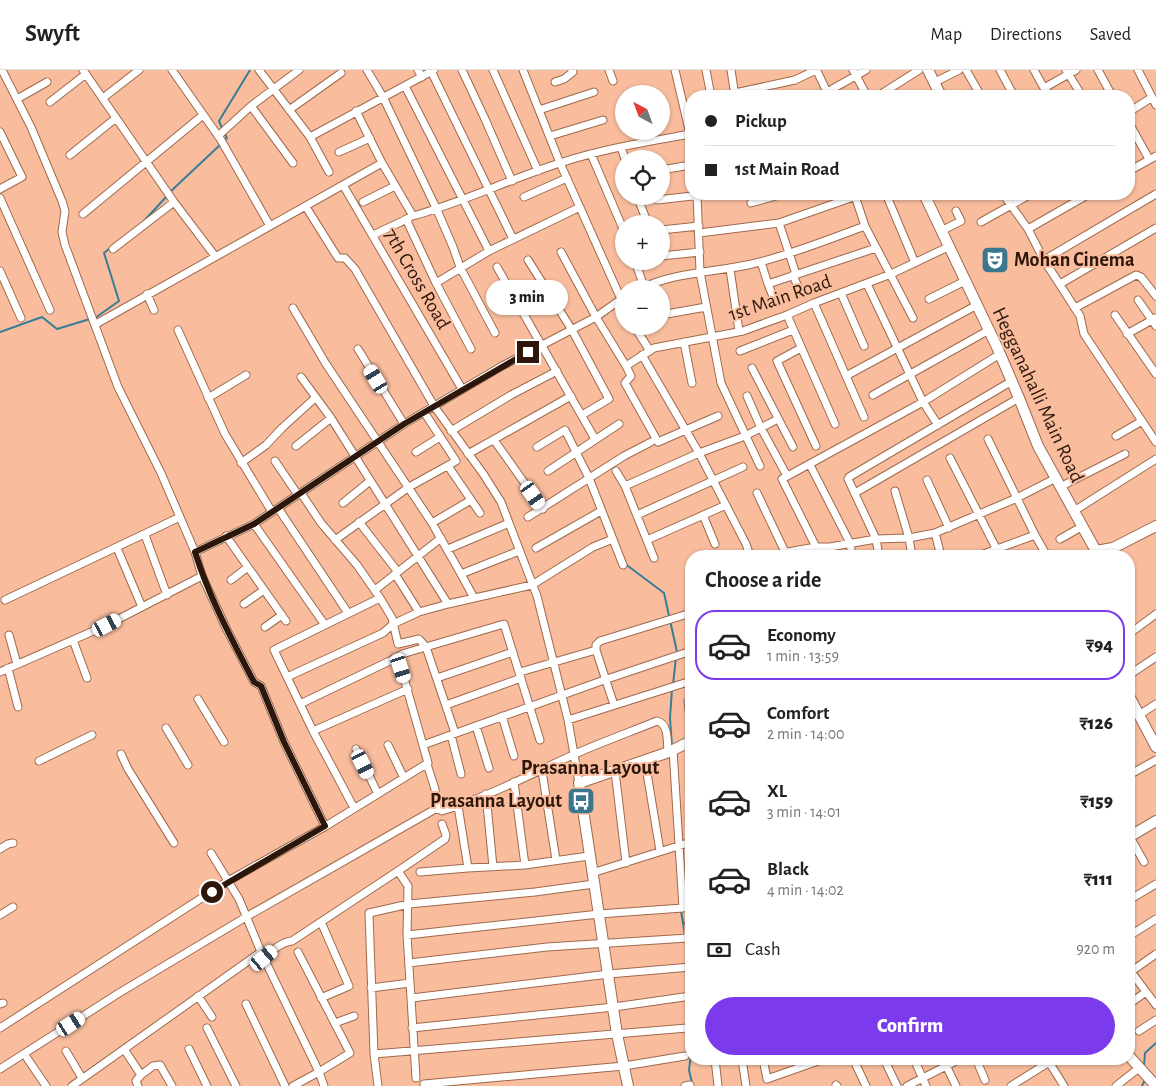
<!DOCTYPE html>
<html lang="en">
<head>
<meta charset="utf-8">
<style>
  body { margin:0; font-family:"Alegreya Sans",sans-serif; background:#f6f6f6; color:#222; height:100vh; display:flex; flex-direction:column; font-size:19px; white-space:nowrap }
  * { box-sizing:border-box; margin:0 }
  p { font-size:16px; color:#767676 }
  .icon { flex:none; width:28px; height:28px; fill:none; stroke:currentColor; stroke-width:2; stroke-linecap:round; stroke-linejoin:round }
  .map { position:relative; flex:1; overflow:hidden }
  .side { position:absolute; left:685px; top:480px; width:450px; height:515px; display:flex; flex-direction:column; background:#fff; border-radius:20px; box-shadow:0 1px 4px #0004 }
  .side>* { flex:none }
  .hud { position:absolute; left:685px; top:20px; width:450px; height:110px; border-radius:20px; box-shadow:0 1px 4px #0004; display:grid; align-content:center; height:110px; padding:0 20px; background:#fff }
  .needle { width:32px; rotate:319deg }
  .controls { position:absolute; left:615px; top:15px; display:grid; gap:10px }
  .controls a { display:grid; place-items:center; width:55px; height:55px; border-radius:50%; background:#fff; box-shadow:0 1px 4px #0004; font-size:25px }
  .end { position:absolute; width:22px; height:22px; margin:-11px; border:6px solid #2d170b; background:#fff; box-shadow:0 0 0 2px #fff }
  .from { border-radius:50% }
  .bubble { position:absolute; height:35px; border-radius:18px; background:#fff; box-shadow:0 1px 4px #0004; font-size:16px; font-weight:800; line-height:35px; text-align:center }
  .car { position:absolute; width:15px; height:30px; margin:-15px -8px; border-radius:6px; box-shadow:0 0 4px 1px #0007; background:linear-gradient(#fff 24%,#345 0 40%,#fff 0 76%,#345 0 86%,#fff 0) }
  .hud b { display:flex; align-items:center; gap:18px; height:48px; font-size:19px }
  .hud b+b { border-top:1px solid #e0e0e0 }
  .hud i { width:12px; height:12px; background:#222 }
  ul { padding:0; list-style:none }
  li { display:flex; align-items:center; gap:15px; height:70px; margin:0 10px 8px; padding:0 10px; border:2px solid transparent; border-radius:20px }
  li div { flex:1 }
  li b { display:block; font-size:19px }
  li em { font-style:normal; font-weight:800 }
  li.on { border-color:#7c3aed }
  li>.icon { width:45px; height:45px; stroke-width:1.5 }
  h2 { padding:0 20px; font-size:22px; line-height:60px }
  .pay { display:flex; align-items:center; gap:12px; height:55px; padding:0 20px; font-size:19px }
  .pay p { margin-inline-start:auto }
  .cta { display:flex; gap:10px; margin-top:auto; padding:10px 20px }
  .cta a { flex:1; height:58px; border-radius:30px; background:#7c3aed; color:#fff; font-size:20px; font-weight:800; line-height:58px; text-align:center }
  header { display:flex; align-items:center; gap:30px; box-sizing:border-box; height:70px; padding:0 25px; background:#fff; border-bottom:1px solid #e0e0e0 }
  header strong { font-size:24px }
  nav { display:flex; gap:28px; margin-inline-start:auto; font-size:18px }
  .map>svg:first-child { display:block }
  .lines { fill:none; stroke-linecap:round; stroke-linejoin:round }
  .stream { stroke:#377d98; stroke-width:2 }
  .street-casing { stroke:#9f694c; stroke-width:9 }
  .secondary-casing { stroke:#9f694c; stroke-width:12 }
  .street { stroke:#fff; stroke-width:7 }
  .secondary { stroke:#fff; stroke-width:10 }
  .route { stroke:#2d170b; stroke-width:6 }
  .labels { text-anchor:middle; dominant-baseline:central; stroke-width:4; stroke-linejoin:round; paint-order:stroke }
  .poi-label { font-size:20px; font-weight:bold; fill:#2d170b; stroke:#f9bd9e; text-anchor:start }
  .street-label { font-size:20px; fill:#2d170b; stroke:#f9bd9e }
  .neighbourhood-label { font-size:21px; font-weight:bold; fill:#2d170b; stroke:#f9bd9e }
</style>
</head>
<body>
<header>
<strong>Swyft</strong>
<nav><a>Map</a><a>Directions</a><a>Saved</a></nav>
</header>
<div class="map">
<svg width="1156" height="1016" viewBox="0 0 1156 1016">
  <rect width="100%" height="100%" fill="#f9bd9e"/>
  <g class="lines">
    <path class="stream" d="M222 58 219 51 250 0
      M224 62 227 68 224 71
      M170 122 221 74
      M143 152 167 126
      M95 248 119 231 104 183 110 178
      M0 262 42 247 57 259 90 249
      M624 493 664 523 677 582
      M673 615 676 587
      M672 677 670 648 672 619
      M681 841 685 864
      M686 871 691 910
      M691 984 689 1000 692 1013
      M1144 996 1145 983 1156 973
      M1142 1016 1145 1010"/>
    <defs>
      <path id="street" d="M2 0 31 57 62 131 65 141 62 162 65 175 118 317 161 403 195 482 202 506 227 560 254 612 261 616 284 672 325 756
        M83 0 174 132 215 186
        M172 0 221 70 270 156
        M259 0 310 67 329 102
        M367 0 383 27 437 140 453 177 460 197 495 263
        M418 0 422 7
        M462 0 485 49 512 111
        M493 0 538 101
        M523 0 560 93 621 229
        M609 0 613 11
        M675 0 690 64 691 79
        M706 0 711 26
        M731 0 735 26
        M853 0 867 26
        M966 0 981 26
        M1000 0 1014 26
        M1034 0 1044 18 1076 0
        M1066 0 1082 26
        M1098 0 1110 22
        M1138 0 1156 35
        M431 1 513 169
        M817 1 827 22
        M555 12 564 9 573 2 572 0
        M935 12 959 0
        M405 16 489 181
        M1044 18 1050 26
        M735 23 795 10 816 0
        M820 26 866 0
        M878 26 919 0
        M103 28 139 0
        M17 29 47 12
        M50 32 86 4
        M251 36 293 93
        M289 40 341 3
        M539 40 594 22
        M356 41 382 93 413 146C463 132 510 109 560 93 602 79 646 72 690 64
        M1129 42 1151 28
        M1129 53 1149 89
        M0 62 22 107 0 119
        M218 66 251 36 299 0
        M550 66 603 50
        M310 67 434 0
        M621 77 625 89
        M339 82 370 68
        M591 84 624 161
        M70 85 116 48
        M661 100 691 95
        M1129 101 1156 86
        M343 115 462 319
        M697 124 700 202 721 313 760 396
        M886 124 915 193
        M1003 124 1028 159 1044 190 1080 246 1084 264 1156 372
        M637 126 648 154
        M855 126 865 156 913 248
        M524 127 567 108
        M0 128 50 240
        M657 130 710 124
        M363 132 395 116
        M751 133 783 124
        M306 137 338 188H345L355 199 434 336 484 405 501 432 537 526 568 650 579 713
        M83 144 203 45
        M406 149 436 213 471 279
        M981 152 1031 124
        M779 153 796 204
        M1028 159 1089 124
        M661 160 699 156
        M941 161 961 151 956 141
        M699 163 779 153 862 124
        M373 165 409 148
        M113 179 174 132
        M561 182 596 247 626 296 654 278 743 261 787 245 814 233 891 204 948 177
        M661 186 700 182
        M528 190 572 260 609 329 582 345
        M1044 190 1156 124
        M635 191 644 217
        M761 192 768 214 876 178
        M497 197 595 369
        M730 199 739 261
        M0 201 21 248
        M793 205 798 217
        M436 213 489 181 580 137
        M768 214 772 224
        M867 214 923 332 938 355
        M1060 214 1156 158
        M640 219C674 202 716 202 752 194 790 185 827 170 865 156
        M841 223 864 276
        M147 224 154 240
        M929 229 965 211
        M1138 230 1152 250 1155 248
        M814 233 864 347
        M293 238 326 294 432 453 461 504 519 481
        M1075 238 1136 205 1141 207 1156 226
        M661 245 706 237
        M787 245 835 354
        M1115 245 1156 304
        M96 254 382 93
        M634 256 650 281
        M178 260 225 364 272 442
        M1127 264 1152 250 1156 256
        M684 272 692 313
        M801 278 777 291 816 376
        M358 279 404 354
        M740 281 793 260
        M642 285 699 383 746 474 750 486
        M626 296 631 306 625 313 658 372 718 346
        M752 298 793 377
        M846 306 977 235
        M301 307 331 348 448 534 532 515 593 477 613 469
        M873 325 989 260
        M747 326 761 358 787 406
        M208 328 246 305
        M451 361 511 325 557 301
        M1116 366 1142 351
        M988 369 1035 465 1047 486
        M494 370 543 439
        M296 376 331 348
        M537 377 565 360 589 408 623 495
        M416 382 440 367
        M468 384 571 326
        M950 388 997 480
        M275 391 298 425
        M241 393 266 375 282 358 315 328
        M810 395 850 473 852 486
        M448 396 480 443
        M548 401 619 354
        M616 401 625 416 654 488
        M927 410 949 458
        M625 416 699 383 745 366 778 349
        M1060 417 1125 384
        M895 421 909 468 912 486
        M301 423 321 453 357 495 380 528 392 548 398 574 419 569 426 577 455 663
        M757 423 785 482
        M855 423 1019 328
        M343 433 370 411
        M278 438 348 543
        M1074 441 1156 389
        M637 445 743 397
        M703 445 715 474
        M528 447 624 386 651 372
        M359 452 398 502
        M432 453 471 430
        M254 454 325 555
        M935 463 941 486
        M145 465 167 525
        M226 466 286 551
        M1060 469 1083 456
        M335 470 409 417 456 391 424 342
        M647 470 726 435
        M816 477 782 409 923 332 1000 284
        M830 477 832 486
        M117 478 142 537
        M536 478 601 441
        M448 479 509 453
        M195 482 254 454 404 354 502 296 596 247 624 227
        M749 486 771 485 816 477H830L876 469 909 468 935 463 1017 428 1056 408
        M879 486 876 469 848 409 849 407 1012 311
        M978 486 1035 465
        M461 504 474 528
        M231 510 248 497
        M375 520 441 468
        M5 530 180 447
        M244 534 264 520
        M419 542 448 534
        M265 557 282 545
        M1129 564 1156 544
        M9 565 17 594
        M73 570 87 608
        M596 580 614 635
        M398 587 402 584 504 554 540 670
        M8 598 18 637
        M0 602 107 555 202 506
        M520 602 596 580V575L600 571 691 543
        M1129 605 1156 587
        M287 607 383 563 393 554 419 542 395 504
        M437 608 513 582
        M198 629 224 672
        M688 631 691 657
        M446 635 521 608
        M1139 645 1156 634
        M502 646 514 686
        M568 650 691 611
        M476 656 489 698
        M166 658 188 695
        M313 661 408 619
        M451 665 461 704
        M388 675 404 708
        M423 675 607 609 691 581
        M356 679 378 724
        M121 684 128 699 174 773
        M39 691 92 665
        M645 691 660 781
        M427 694 435 719 437 738 442 741C488 727 531 704 575 684 602 672 630 662 657 651 669 654 667 671 668 683
        M542 701 556 790
        M615 701 626 793
        M1129 705 1156 690
        M514 712 525 795
        M486 724 493 797
        M458 736 468 798 525 795 589 786
        M354 738 313 661 274 580 380 528
        M1130 767 1144 792
        M0 779 8 774 13 773
        M211 783 239 829 261 882 319 1002 293 1016
        M398 801 445 769 446 765 442 754
        M420 802 468 798
        M592 803 691 772
        M594 814 535 822 409 834 369 843 374 984 687 958
        M1129 830 1156 814
        M0 845 13 837
        M321 852 349 916 321 928
        M407 865 599 844 683 838 673 680
        M1129 866 1156 849
        M298 882 350 983 319 1002 324 1016
        M264 888C272 881 281 872 292 871L398 801 408 816 407 865 416 1008
        M409 893 547 877 688 868V855L691 854
        M1129 899 1156 935
        M1129 903 1156 884
        M371 918 410 913
        M198 926 212 947
        M412 928 609 904 691 897
        M0 934 3 933
        M246 934 285 1016
        M1129 934 1146 922
        M335 953 354 946
        M0 958 228 811 326 756 428 693 398 587 300 634
        M207 958 236 1016
        M412 958 614 937 691 926
        M1139 961 1156 950
        M124 979 141 1005 136 1011 138 1016
        M189 979 207 1016
        M66 981 82 1008
        M374 984 378 1016
        M27 988 46 1016
        M715 989 718 1016
        M742 989 746 1016
        M763 989 767 1009 824 989
        M884 989 897 1016
        M914 989 926 1016
        M943 989 956 1016
        M976 989 985 1010
        M1049 992 1064 1016
        M856 995 866 1016
        M0 999 119 923 246 847 437 738
        M141 1005 153 996 160 995 172 1016
        M836 1015 837 1016
        M72 1016 261 882
        M425 1016 424 1014 624 996 685 986
        M685 1016 690 1015
        M907 1016 960 989
        M1011 1016 1054 989
        M1116 1016 1139 998"/>
      <path id="secondary" d="M928 0 941 26
        M924 124 997 277 1019 328 1038 376 1096 481
        M1096 481 1113 478 1156 456
        M1129 626 1156 677
        M1129 767 1156 751
        M1129 986 1156 1016
        M628 1016 617 964 579 713 669 682 691 671"/>
    </defs>
    <use href="#street" class="street-casing"/>
    <use href="#secondary" class="secondary-casing"/>
    <use href="#street" class="street"/>
    <use href="#secondary" class="secondary"/>
  </g>
  <g class="lines">
    <path class="route" d="M212 822 325 756 284 672 261 616 254 612C232 570 209 527 195 482L254 454 404 354 528 282"/>
  </g>
  <defs>
    <symbol id="theatre-square" viewBox="-11 -11 22 22"><rect x="-9" y="-9" width="18" height="18" rx="4" fill="#3b758e" stroke="#f9bd9e"/><path d="M-5-5.5Q0-4 5-5.5V0Q5 5 0 6Q-5 5-5 0ZM-3.3-2.5H-1v1.5H-3.3ZM1-2.5H3.3v1.5H1ZM-2.8 1Q0 5.5 2.8 1Z" fill="#fff"/></symbol>
    <symbol id="bus-square" viewBox="-11 -11 22 22"><rect x="-9" y="-9" width="18" height="18" rx="4" fill="#3b758e" stroke="#f9bd9e"/><path d="M-5-6H5V4H4V6H2V4H-2V6H-4V4H-5ZM-3.5-4V0h7V-4ZM-3.5 1.2v1.5H-2V1.2ZM2 1.2v1.5H3.5V1.2Z" fill="#fff"/></symbol>
  </defs>
  <g fill-rule="evenodd">
    <use href="#theatre-square" x="979" y="174" width="32" height="32"/>
    <use href="#bus-square" x="565" y="715" width="32" height="32"/>
  </g>
  <g class="labels">
    <g class="poi-label">
      <text x="1014" y="190">Mohan Cinema</text>
      <text x="562" y="731" text-anchor="end">Prasanna Layout</text>
    </g>
    <g class="street-label">
      <text transform="translate(417 209) rotate(60)">7th Cross Road</text>
      <text transform="translate(780 228) rotate(-19)">1st Main Road</text>
      <text transform="translate(1038 325) rotate(65)">Hegganahalli Main Road</text>
    </g>
    <g class="neighbourhood-label">
      <text x="590" y="697">Prasanna Layout</text>
    </g>
  </g>
</svg>
<div class="controls">
<a><svg class="needle" viewBox="-14 -14 28 28"><path d="M0-13l5 13h-10z" fill="#e53935"/><path d="M0 13l5-13h-10z" fill="#767676"/></svg></a>
<a><svg class="icon" aria-label="locate" viewBox="0 0 24 24"><circle cx="12" cy="12" r="6"/><path d="M12 2v4M12 18v4M2 12h4M18 12h4"/></svg></a>
<a>+</a>
<a>−</a>
</div>
<i class="end from" style="left:212px;top:822px"></i>
<i class="end" style="left:528px;top:282px"></i>
<div class="bubble" style="left:486px;top:210px;width:82px">3 min</div>
<i class="car" style="left:376px;top:309px;rotate:329deg"></i>
<i class="car" style="left:533px;top:425px;rotate:145deg"></i>
<i class="car" style="left:107px;top:555px;rotate:63deg"></i>
<i class="car" style="left:401px;top:598px;rotate:162deg"></i>
<i class="car" style="left:363px;top:694px;rotate:154deg"></i>
<i class="car" style="left:264px;top:888px;rotate:50deg"></i>
<i class="car" style="left:71px;top:954px;rotate:57deg"></i>
<div class="hud">
<b><i class="from"></i>Pickup</b>
<b><i></i>1st Main Road</b>
</div>
<section class="side">
<h2>Choose a ride</h2>
<ul>
<li class="on"><svg class="icon" aria-label="car" viewBox="0 0 24 24"><path d="M5 17H2v-5l4-1 3-4h7l3 4 3 1v5h-3M9 17h6M6 11h13"/><circle cx="7" cy="17" r="2"/><circle cx="17" cy="17" r="2"/></svg><div><b>Economy</b><p>1 min · 13:59</p></div><em>₹94</em></li>
<li><svg class="icon" aria-label="car" viewBox="0 0 24 24"><path d="M5 17H2v-5l4-1 3-4h7l3 4 3 1v5h-3M9 17h6M6 11h13"/><circle cx="7" cy="17" r="2"/><circle cx="17" cy="17" r="2"/></svg><div><b>Comfort</b><p>2 min · 14:00</p></div><em>₹126</em></li>
<li><svg class="icon" aria-label="car" viewBox="0 0 24 24"><path d="M5 17H2v-5l4-1 3-4h7l3 4 3 1v5h-3M9 17h6M6 11h13"/><circle cx="7" cy="17" r="2"/><circle cx="17" cy="17" r="2"/></svg><div><b>XL</b><p>3 min · 14:01</p></div><em>₹159</em></li>
<li><svg class="icon" aria-label="car" viewBox="0 0 24 24"><path d="M5 17H2v-5l4-1 3-4h7l3 4 3 1v5h-3M9 17h6M6 11h13"/><circle cx="7" cy="17" r="2"/><circle cx="17" cy="17" r="2"/></svg><div><b>Black</b><p>4 min · 14:02</p></div><em>₹111</em></li>
</ul>
<div class="pay"><svg class="icon" aria-label="cash" viewBox="0 0 24 24"><path d="M3 7h18v10H3z"/><circle cx="12" cy="12" r="2"/></svg>Cash<p>920 m</p></div>
<div class="cta"><a>Confirm</a></div>
</section>
</div>
</body>
</html>
